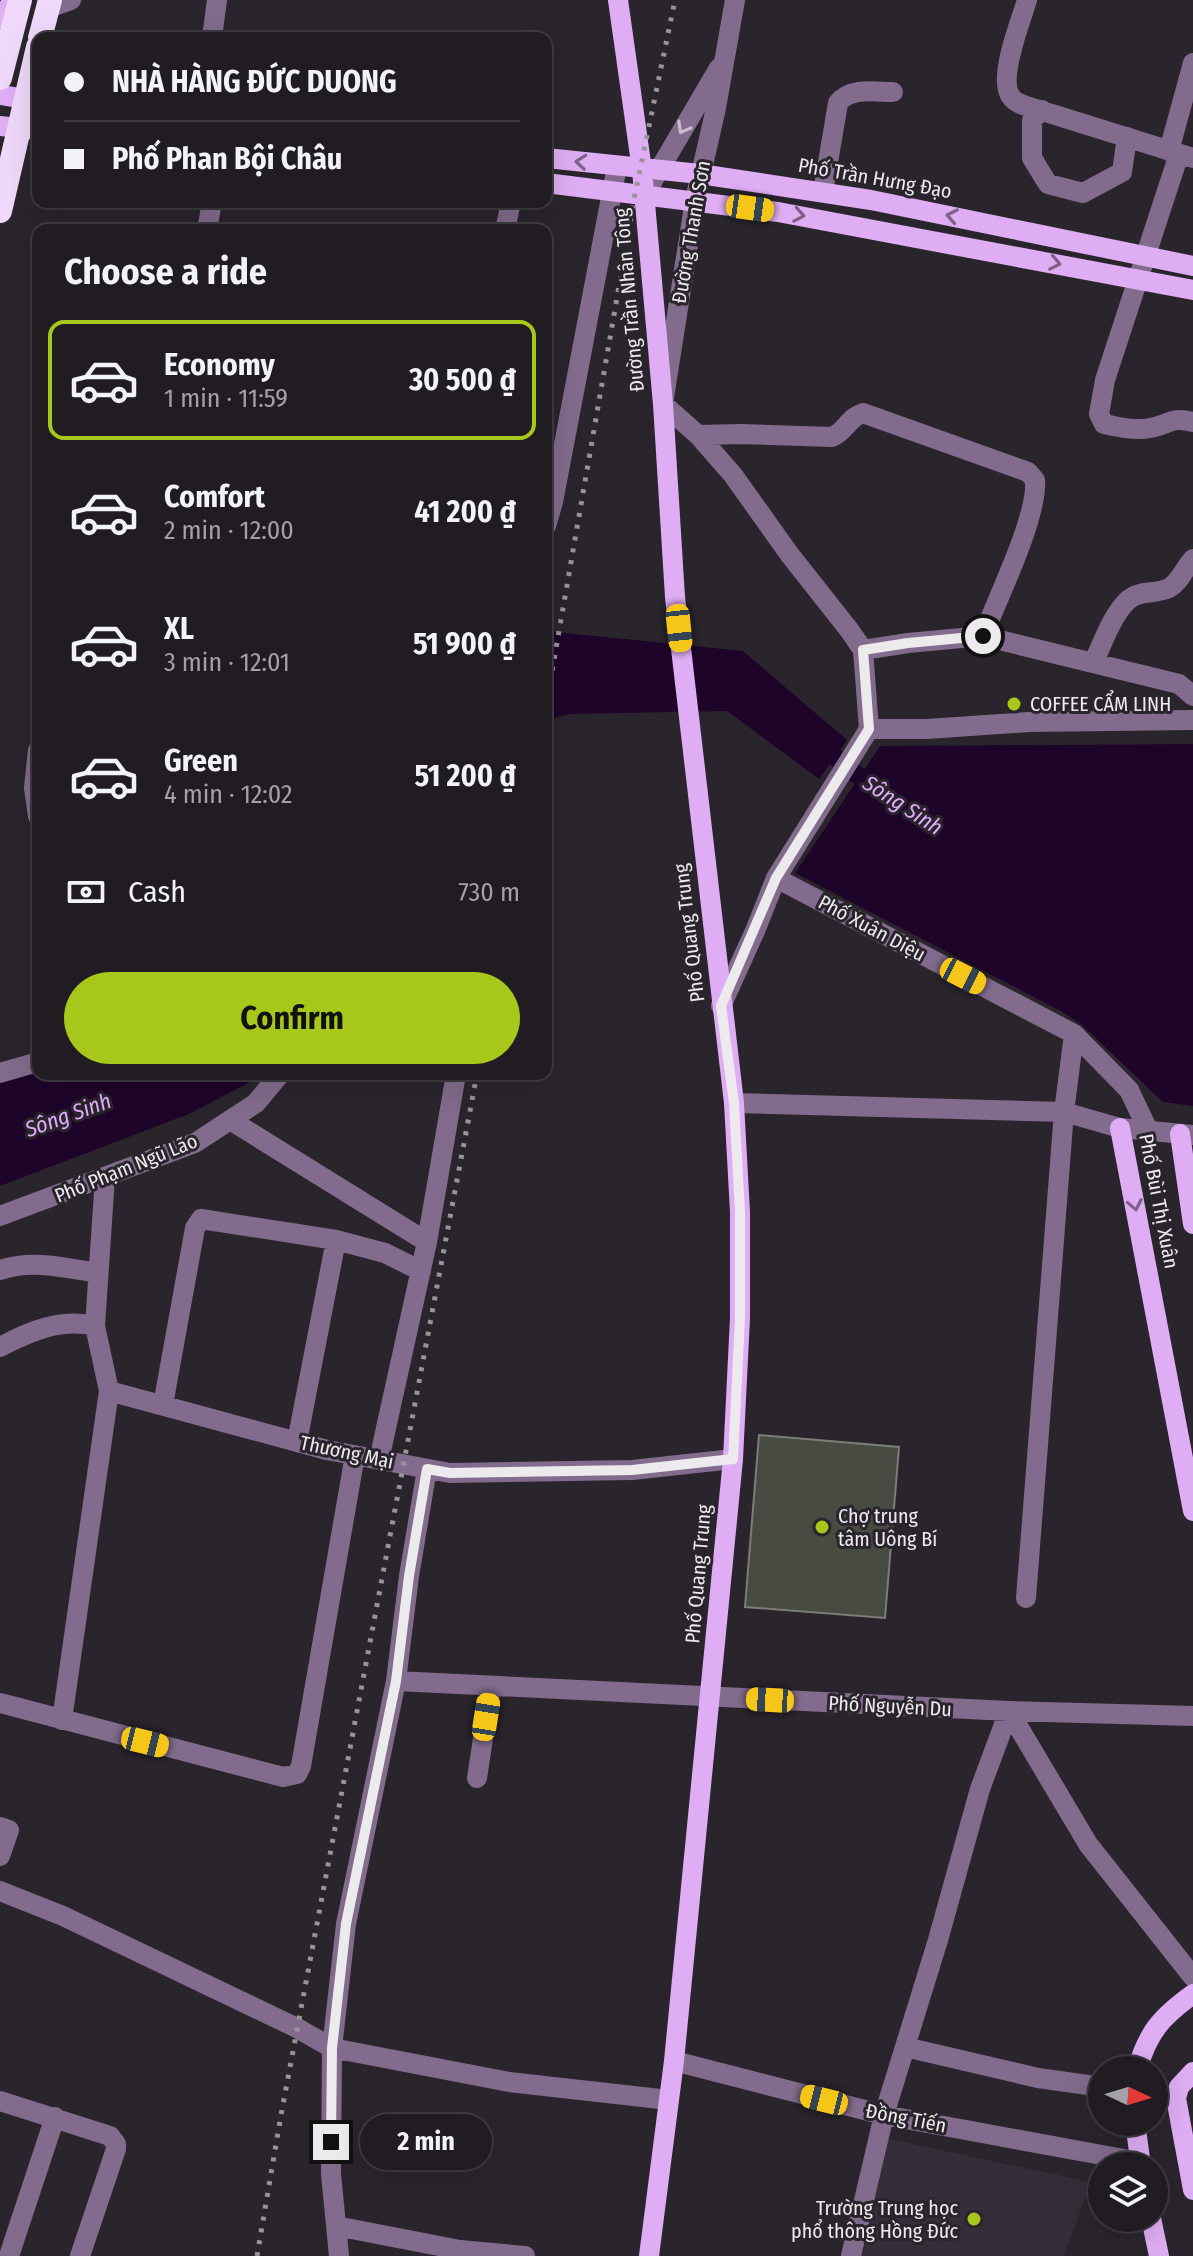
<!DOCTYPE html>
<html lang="en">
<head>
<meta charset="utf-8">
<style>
  body { margin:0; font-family:"Fira Sans Condensed",sans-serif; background:#28252a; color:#f1f3f6; height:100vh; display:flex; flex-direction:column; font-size:30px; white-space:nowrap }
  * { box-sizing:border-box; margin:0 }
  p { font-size:26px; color:#a2a1a5 }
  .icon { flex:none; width:44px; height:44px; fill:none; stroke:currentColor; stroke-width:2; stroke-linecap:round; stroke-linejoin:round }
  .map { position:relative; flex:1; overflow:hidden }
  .panel { position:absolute; left:32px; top:224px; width:520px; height:856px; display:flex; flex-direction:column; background:#201c22; border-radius:16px; box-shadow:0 8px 32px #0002,0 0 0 2px #3d3a40 }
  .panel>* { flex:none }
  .top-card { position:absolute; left:32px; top:32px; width:520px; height:176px; border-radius:16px; box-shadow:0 8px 32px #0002,0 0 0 2px #3d3a40; display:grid; align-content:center; height:176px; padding:0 32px; background:#201c22 }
  .needle { width:52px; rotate:94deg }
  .fabs { position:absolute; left:1088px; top:2056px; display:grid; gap:16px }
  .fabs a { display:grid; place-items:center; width:80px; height:80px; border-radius:50%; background:#201c22; box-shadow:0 8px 32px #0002,0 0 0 2px #3d3a40; font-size:40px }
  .end { position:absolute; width:36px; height:36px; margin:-18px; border:10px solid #edeaee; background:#111; box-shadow:0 0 0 4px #111 }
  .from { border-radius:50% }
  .bubble { position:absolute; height:56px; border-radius:28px; background:#201c22; box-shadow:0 8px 32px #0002,0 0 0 2px #3d3a40; font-size:26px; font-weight:700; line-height:56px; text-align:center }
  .car { position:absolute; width:24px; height:48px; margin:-24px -12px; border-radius:10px; box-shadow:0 0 6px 2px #0007; background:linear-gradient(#f5c518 24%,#345 0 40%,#f5c518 0 76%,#345 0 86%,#f5c518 0) }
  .top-card b { display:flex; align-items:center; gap:28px; height:76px; font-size:30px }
  .top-card b+b { border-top:2px solid #3d3a40 }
  .top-card i { width:20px; height:20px; background:#f1f3f6 }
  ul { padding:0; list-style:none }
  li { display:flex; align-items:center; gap:24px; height:120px; margin:0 16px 12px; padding:0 16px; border:4px solid transparent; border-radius:16px }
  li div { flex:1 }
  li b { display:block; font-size:30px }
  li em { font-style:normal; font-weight:700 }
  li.on { border-color:#a8c71b }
  li>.icon { width:72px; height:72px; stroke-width:1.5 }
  h2 { padding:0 32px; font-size:36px; line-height:96px }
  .pay { display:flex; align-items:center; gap:20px; height:88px; padding:0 32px; font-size:30px }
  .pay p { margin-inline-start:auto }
  .cta { display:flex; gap:16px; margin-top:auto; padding:16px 32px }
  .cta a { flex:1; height:92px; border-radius:48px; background:#a8c71b; color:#111; font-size:32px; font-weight:700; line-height:92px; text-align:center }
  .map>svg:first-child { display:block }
  .built { fill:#352d39 }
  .water { fill:#1f0429 }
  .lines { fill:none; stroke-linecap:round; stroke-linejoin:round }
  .canal { stroke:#1f0429; stroke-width:18 }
  .building { fill:#484b42; stroke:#7b7e75; stroke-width:2 }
  .minor { stroke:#826b8c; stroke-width:20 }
  .major { stroke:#deadf3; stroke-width:20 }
  .highway { stroke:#efd8f9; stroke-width:24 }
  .rail { stroke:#98949a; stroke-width:5; stroke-dasharray:4 8; stroke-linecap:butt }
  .oneway { stroke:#c8becc }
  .oneway2 { stroke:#7b6286 }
  .route { stroke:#edeaee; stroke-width:10 }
  .poi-dot { fill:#a8c71b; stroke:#2a252d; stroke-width:3 }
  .labels { text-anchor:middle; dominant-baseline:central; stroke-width:6; stroke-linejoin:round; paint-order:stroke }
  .street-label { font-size:20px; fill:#edeaee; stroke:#2a252d }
  .poi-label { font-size:20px; fill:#edeaee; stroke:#2a252d; text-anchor:start }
  .water-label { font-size:22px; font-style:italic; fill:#e5acfd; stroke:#2a252d }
</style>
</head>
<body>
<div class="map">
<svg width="1193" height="2256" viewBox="0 0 1193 2256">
  <rect width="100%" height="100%" fill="#2a252d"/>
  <path class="built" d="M889 2139 1091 2182 1064 2256H862Z"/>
  <path class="water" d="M546 631 743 651 847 740 819 779 727 711 569 714 546 721Z
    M1193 744V1106L1163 1102 1081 1024 1059 1010 795 873 880 746Z
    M38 1064V1074H257L252 1081 189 1114 0 1186V1075Z"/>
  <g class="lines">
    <path class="canal" d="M815 741 860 777"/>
  </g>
  <path class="building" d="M759 1435 899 1447 885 1618 745 1607Z"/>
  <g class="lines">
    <path class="minor" d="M735 0 716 108 695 200 663 404 698 435 733 475 790 555 850 631 863 650 869 729
      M1027 0C1021 21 996 81 1012 98 1015 102 1019 103 1023 105L1193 158
      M48 8 71 0
      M212 38 217 0
      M1042 110 1032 120V158L1048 184 1083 193 1122 172 1127 137
      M1169 151 1193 63
      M1179 154 1105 380 1099 414 1104 424C1118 427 1135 431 1150 428 1169 425 1171 416 1193 422
      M652 182 719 68
      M823 192 838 103C850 87 875 92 893 92
      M207 230 212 202
      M505 230 511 202
      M698 435 742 434 832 437C845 432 849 417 863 413L1028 472 1035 480C1038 517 997 599 983 636
      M546 526 553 502 617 166
      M863 650 908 643 983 636 1179 684 1193 696
      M1093 663C1103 643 1111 617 1127 601 1140 589 1154 595 1169 588 1180 582 1185 567 1193 559
      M869 729H927L1029 722 1193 720
      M38 750 34 788 38 816
      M776 878 1074 1034 1129 1090 1148 1130
      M721 1006 755 931 776 878 869 729
      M1074 1034 1064 1112 1120 1128 1193 1135
      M0 1073 38 1062
      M734 1103 1064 1112 1026 1598
      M230 1120 427 1242
      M0 1216 195 1143 256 1103 280 1074
      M0 1270C32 1259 66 1268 98 1273
      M0 1347C30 1331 61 1318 95 1326
      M109 1391 327 1450 450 1473 632 1470 733 1459
      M163 1405 195 1228 201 1219 336 1240 385 1253 421 1271
      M297 1442 336 1240
      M379 1460 427 1242 456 1074
      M396 1681 1009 1711 1193 1716
      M0 1703 283 1777 297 1774 301 1766 355 1455
      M1009 1711 1088 1844 1193 1977
      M62 1720 109 1391 95 1326 105 1177
      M477 1778 491 1686
      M0 1827 9 1830 0 1856
      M0 1891 63 1916 297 2028 332 2048 509 2082 669 2100
      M905 2047 1038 2078 1102 2087
      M674 2061 884 2115 1140 2162
      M0 2101 110 2136 116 2144V2149L80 2256
      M336 2226 460 2250 525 2256
      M9 2256 55 2117
      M339 2256 331 2174 332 2048 346 1924 396 1681 409 1576 427 1469
      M851 2256 884 2115 938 1940 980 1789 1009 1711"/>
    <path class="major" d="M618 0 642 170 663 404 675 597 734 1103 740 1212V1318L733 1459 674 2061 649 2256
      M0 18 14 0
      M0 95 38 101
      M0 126 38 130
      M546 158 700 174 871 200 1193 266
      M546 183 778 212 1193 290
      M1120 1128 1193 1511
      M1180 1134 1193 1224
      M1137 2070C1148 2032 1161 2017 1193 1994
      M1193 2072 1179 2087 1176 2098 1193 2190
      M1135 2122 1141 2166
      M1151 2218 1159 2256"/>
    <path class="highway" d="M40 38 50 0
      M0 78 20 0
      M0 211 38 47"/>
    <path class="rail" d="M546 706 635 194 675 0
      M257 2256 281 2115 477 1074"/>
  </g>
  <defs><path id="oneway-chevron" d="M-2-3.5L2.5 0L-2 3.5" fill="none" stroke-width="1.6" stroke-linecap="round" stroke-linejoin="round" transform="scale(2)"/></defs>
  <use class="oneway" href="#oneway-chevron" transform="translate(683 128) rotate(119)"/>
  <g class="oneway2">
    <use href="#oneway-chevron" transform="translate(581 162) rotate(-174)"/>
    <use href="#oneway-chevron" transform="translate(799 215) rotate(10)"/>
    <use href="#oneway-chevron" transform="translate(952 216) rotate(-169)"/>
    <use href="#oneway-chevron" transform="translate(1055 263) rotate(11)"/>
    <use href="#oneway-chevron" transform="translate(1135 1205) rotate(79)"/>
  </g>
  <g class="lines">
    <path class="route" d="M331 2142 332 2048 346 1924 396 1681 409 1576 427 1469 450 1473 632 1470 733 1459 740 1318V1212L734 1103 721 1006 776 878 869 729 863 650 908 643 983 636"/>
  </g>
  <g class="poi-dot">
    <circle cx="1014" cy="704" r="8"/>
    <circle cx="822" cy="1527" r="8"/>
    <circle cx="974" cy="2219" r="8"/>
  </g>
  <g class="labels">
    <g class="street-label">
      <text transform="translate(875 178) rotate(10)">Phố Trần Hưng Đạo</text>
      <text transform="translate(691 232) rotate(-80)">Đường Thanh Sơn</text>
      <text transform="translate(629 300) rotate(-95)">Đường Trần Nhân Tông</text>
      <text transform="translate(872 928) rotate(28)">Phố Xuân Diệu</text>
      <text transform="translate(689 933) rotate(-97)">Phố Quang Trung</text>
      <text transform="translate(126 1168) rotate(-22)">Phố Phạm Ngũ Lão</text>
      <text transform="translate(1159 1201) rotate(79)">Phố Bùi Thị Xuân</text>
      <text transform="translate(347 1452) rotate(12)">Thương Mại</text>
      <text transform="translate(698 1574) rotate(-85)">Phố Quang Trung</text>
      <text transform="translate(890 1706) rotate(3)">Phố Nguyễn Du</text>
      <text transform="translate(906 2118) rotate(11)">Đồng Tiến</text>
    </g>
    <g class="poi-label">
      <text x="1030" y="704">COFFEE CẨM LINH</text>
      <text x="838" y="1516">Chợ trung<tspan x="838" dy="23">tâm Uông Bí</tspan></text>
      <text x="958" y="2208" text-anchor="end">Trường Trung học<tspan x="958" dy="23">phổ thông Hồng Đức</tspan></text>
    </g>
    <g class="water-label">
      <text transform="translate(903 805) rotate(33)">Sông Sinh</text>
      <text transform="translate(68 1115) rotate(-20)">Sông Sinh</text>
    </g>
  </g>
</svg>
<div class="fabs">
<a><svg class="needle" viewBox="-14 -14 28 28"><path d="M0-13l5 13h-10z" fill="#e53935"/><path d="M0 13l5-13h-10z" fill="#a2a1a5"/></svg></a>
<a><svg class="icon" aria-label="layers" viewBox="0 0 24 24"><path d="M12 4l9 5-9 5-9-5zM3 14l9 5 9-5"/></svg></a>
</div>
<i class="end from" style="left:983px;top:636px"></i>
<i class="end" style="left:331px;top:2142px"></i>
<div class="bubble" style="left:360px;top:2114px;width:132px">2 min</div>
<i class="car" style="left:750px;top:208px;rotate:98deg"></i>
<i class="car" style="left:679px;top:628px;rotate:174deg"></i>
<i class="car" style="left:963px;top:976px;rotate:117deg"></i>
<i class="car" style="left:770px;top:1700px;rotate:273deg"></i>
<i class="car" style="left:486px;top:1717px;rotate:9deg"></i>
<i class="car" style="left:145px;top:1742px;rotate:104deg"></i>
<i class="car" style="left:824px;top:2100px;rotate:284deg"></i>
<div class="top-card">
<b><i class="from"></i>NHÀ HÀNG ĐỨC DUONG</b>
<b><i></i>Phố Phan Bội Châu</b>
</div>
<section class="panel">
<h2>Choose a ride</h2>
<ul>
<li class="on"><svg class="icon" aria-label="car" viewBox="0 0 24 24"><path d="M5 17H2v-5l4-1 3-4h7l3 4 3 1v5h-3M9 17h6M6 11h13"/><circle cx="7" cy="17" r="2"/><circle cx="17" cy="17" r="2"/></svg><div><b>Economy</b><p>1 min · 11:59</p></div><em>30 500 ₫</em></li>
<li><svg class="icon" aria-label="car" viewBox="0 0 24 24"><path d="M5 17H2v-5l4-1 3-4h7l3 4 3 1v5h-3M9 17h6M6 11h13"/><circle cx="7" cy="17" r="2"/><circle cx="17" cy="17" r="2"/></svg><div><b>Comfort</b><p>2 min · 12:00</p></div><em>41 200 ₫</em></li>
<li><svg class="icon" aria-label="car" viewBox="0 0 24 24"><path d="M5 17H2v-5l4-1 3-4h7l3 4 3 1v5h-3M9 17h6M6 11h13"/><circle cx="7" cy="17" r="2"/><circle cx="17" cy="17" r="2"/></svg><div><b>XL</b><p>3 min · 12:01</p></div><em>51 900 ₫</em></li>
<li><svg class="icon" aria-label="car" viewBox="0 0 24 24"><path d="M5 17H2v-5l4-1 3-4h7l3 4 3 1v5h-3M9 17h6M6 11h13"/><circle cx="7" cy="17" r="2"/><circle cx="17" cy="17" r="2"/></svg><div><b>Green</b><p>4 min · 12:02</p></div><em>51 200 ₫</em></li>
</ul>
<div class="pay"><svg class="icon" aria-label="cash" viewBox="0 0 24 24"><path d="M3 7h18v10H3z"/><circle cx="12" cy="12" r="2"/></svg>Cash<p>730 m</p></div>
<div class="cta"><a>Confirm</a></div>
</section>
</div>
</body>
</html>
